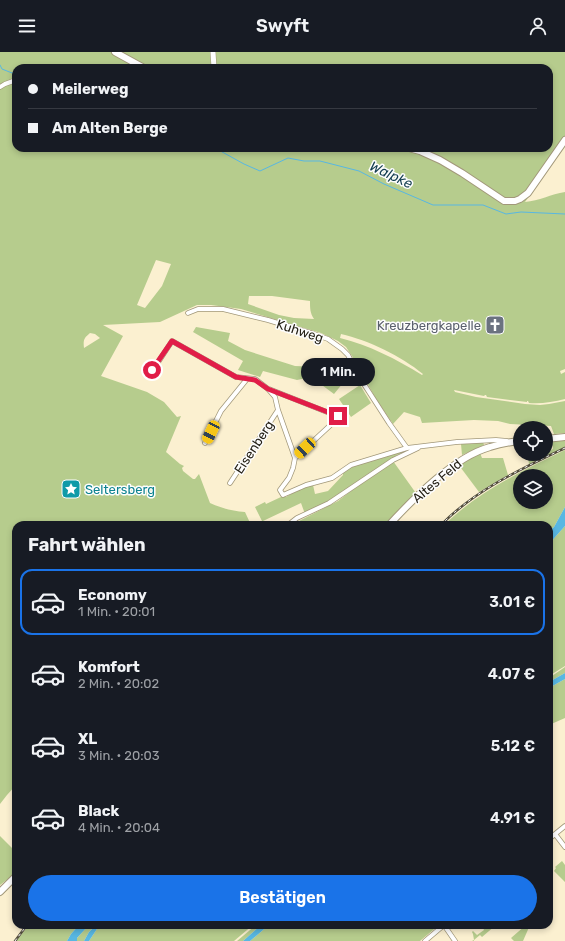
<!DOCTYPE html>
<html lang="de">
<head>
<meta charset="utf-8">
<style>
  body { margin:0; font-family:Rubik,sans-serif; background:#242831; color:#f1f3f6; height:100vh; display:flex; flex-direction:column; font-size:15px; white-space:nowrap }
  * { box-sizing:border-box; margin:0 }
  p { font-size:13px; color:#9ea1a6 }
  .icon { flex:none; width:22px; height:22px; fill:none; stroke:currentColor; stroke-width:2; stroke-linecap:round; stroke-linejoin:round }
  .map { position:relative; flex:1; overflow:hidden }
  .side { position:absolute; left:12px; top:469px; width:541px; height:408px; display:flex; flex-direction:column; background:#171b24; border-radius:12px; box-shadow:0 2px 6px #0003 }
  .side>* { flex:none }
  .banner { position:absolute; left:12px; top:12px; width:541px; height:88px; border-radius:12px; box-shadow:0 2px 6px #0003; display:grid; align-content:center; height:88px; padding:0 16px; background:#171b24 }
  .tools { position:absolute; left:513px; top:369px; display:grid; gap:8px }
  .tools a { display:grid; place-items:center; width:40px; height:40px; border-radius:50%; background:#171b24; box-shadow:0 2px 6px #0003; font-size:20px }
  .end { position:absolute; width:18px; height:18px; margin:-9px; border:5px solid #e11d48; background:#fff; box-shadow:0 0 0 2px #fff }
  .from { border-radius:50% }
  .bubble { position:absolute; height:28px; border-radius:14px; background:#171b24; box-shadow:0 2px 6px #0003; font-size:13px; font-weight:600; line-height:28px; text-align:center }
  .car { position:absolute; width:12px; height:24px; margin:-12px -6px; border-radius:5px; box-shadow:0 0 3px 1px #0007; background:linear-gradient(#f5c518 24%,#345 0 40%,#f5c518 0 76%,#345 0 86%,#f5c518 0) }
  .banner b { display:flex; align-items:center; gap:14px; height:38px; font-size:15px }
  .banner b+b { border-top:1px solid #363941 }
  .banner i { width:10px; height:10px; background:#f1f3f6 }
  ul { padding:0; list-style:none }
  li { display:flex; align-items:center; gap:12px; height:66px; margin:0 8px 6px; padding:0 8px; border:2px solid transparent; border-radius:12px }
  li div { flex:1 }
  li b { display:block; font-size:15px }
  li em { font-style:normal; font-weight:600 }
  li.on { border-color:#1a73e8 }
  li>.icon { width:36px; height:36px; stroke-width:1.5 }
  h2 { padding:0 16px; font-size:18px; line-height:48px }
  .action { display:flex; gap:8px; margin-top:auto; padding:8px 16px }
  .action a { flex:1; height:46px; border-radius:24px; background:#1a73e8; color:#fff; font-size:16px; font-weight:600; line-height:46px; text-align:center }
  header { display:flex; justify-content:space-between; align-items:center; height:52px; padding:0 16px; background:#171b24; font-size:18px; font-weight:600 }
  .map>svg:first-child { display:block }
  .green { fill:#b6cc8d; fill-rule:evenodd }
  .water { fill:#58b7e2 }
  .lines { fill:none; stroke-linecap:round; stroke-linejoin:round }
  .stream { stroke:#58b7e2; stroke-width:1 }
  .minor-casing { stroke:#a2987a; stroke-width:5.5 }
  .tertiary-casing { stroke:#a2987a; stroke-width:6 }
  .secondary-casing { stroke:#a2987a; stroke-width:8 }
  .minor { stroke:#fff; stroke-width:4 }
  .tertiary { stroke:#fff; stroke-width:5 }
  .secondary { stroke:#fff; stroke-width:6 }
  .rail-casing { stroke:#524d3d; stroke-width:2.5 }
  .rail { stroke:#fdfdfd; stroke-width:1; stroke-dasharray:3; stroke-linecap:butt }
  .route { stroke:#e11d48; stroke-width:5 }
  .labels { text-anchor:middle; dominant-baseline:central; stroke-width:3; stroke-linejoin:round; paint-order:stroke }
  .worship-label { font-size:13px; fill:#5b616d; stroke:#fdfdfd; text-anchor:end }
  .street-label { font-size:13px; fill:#262217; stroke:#fdfdfd }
  .culture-label { font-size:13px; fill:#0d838f; stroke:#fdfdfd; text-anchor:start }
  .water-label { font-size:14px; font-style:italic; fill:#143e50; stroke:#fdfdfd }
</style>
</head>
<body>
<header><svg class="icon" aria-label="menu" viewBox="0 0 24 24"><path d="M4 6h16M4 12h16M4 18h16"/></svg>Swyft<svg class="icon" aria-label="person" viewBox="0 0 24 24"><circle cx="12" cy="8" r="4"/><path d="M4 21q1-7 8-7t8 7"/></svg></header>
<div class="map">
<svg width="565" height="889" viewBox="0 0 565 889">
  <rect width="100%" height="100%" fill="#fbf0d0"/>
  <path class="green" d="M0 0H565V92L525 150C539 149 551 142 565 140V317L560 319 561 322 565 320V347C553 350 541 352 529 351L528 349H527V350L487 345 486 343H485L484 344 454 338 455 340 476 345 525 352 540 353 549 352 565 349V381L554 382 551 374 510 372 498 369 474 368 422 371 420 365 404 360 393 372 376 347 352 304 346 295 338 289 321 281 241 257 211 253H197L160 270 103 273 123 284 101 324 147 340 164 350 177 365 181 364 166 400 180 412 184 414 182 416 183 419 193 427H195L199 422 210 451C221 456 232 459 245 460L251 473H16V733L7 743 0 752ZM16 16H549V96H16ZM156 208 171 212 162 234 145 256 137 253ZM249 244H272L310 249C310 256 310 261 314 267L294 266 279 263 248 252ZM90 281 95 282 100 286 84 296C83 288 84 286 90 281ZM341 282C368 288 401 304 423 322L422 323C396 307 369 293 340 286Z
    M196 275 230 281 228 289 245 298 295 314 320 315 343 331 334 342 311 325 297 328 263 319 260 325 238 318 243 309 193 280Z
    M360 333 371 351 351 365 339 347Z
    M565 387V395L529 412 528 405 538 402H546V400L553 397 552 391 546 392V389Z
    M483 390 484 393 462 403 461 392Z
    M409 397 408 399 397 403 332 448 305 462 301 451 263 469 265 473H257L262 469 255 455 265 450 266 452 281 445H286L301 436 313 433 315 442 328 439 343 423V420L350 415Z
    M565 398V455L554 475 549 479V473H444C479 439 522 419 565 398ZM520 424H546V450H520Z
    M480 401 482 406H503L508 423 479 440 458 412Z
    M393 409 418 444 389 473H293L299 469 338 449 360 432 379 420Z
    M565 474V614L549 624V492Z
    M565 615V621L549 630V626Z
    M565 627V666L549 673V636Z
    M0 784 16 800V821L0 833Z
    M562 809 565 813V830L554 819 556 816 555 815Z
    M29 873H79L71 882 67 889H16Z
    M89 873H96L89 880 84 889H77V886Z
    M101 873H253L234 889H89L97 877Z
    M256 873H261L243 889H237Z
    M269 873H439L420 889H250Z
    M482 873H496L482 885 480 883 474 888V889H472L474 888 473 882 472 880 473 879 477 883 484 878 482 874Z
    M526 873H530L523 889H514L511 886Z"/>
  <path class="water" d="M565 455V474L549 492V479L554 475Z
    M565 621V627L549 636V630Z
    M79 873H89L77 886V889H67L71 882Z
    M96 873H101L97 877 89 889H84L89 880Z
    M261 873H269L250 889H243Z"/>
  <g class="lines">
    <path class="stream" d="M0 13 2 17 12 21H16
      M215 96 244 112 260 119 288 106 304 109H320L359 119 384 132 433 153H483L506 162 521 160 565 162"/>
    <defs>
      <path id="minor" d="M0 35 5 32 16 28
        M188 261 198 257H223L268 268 314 282 328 287 342 297 348 303 360 326 389 371 407 396
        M153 318 172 289 236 325 255 327 268 337 275 345 278 358 295 406 293 416 289 426 280 438 283 443 306 433 332 426 351 413 407 396 457 390 496 388 507 389
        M269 337 337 364 336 368 295 406
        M205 391 221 359 247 327
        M230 431 278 358
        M288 473 297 466 329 451 393 408 418 396
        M555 782 565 795
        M549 787 565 774
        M444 873 455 889
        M425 889 444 873"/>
      <path id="tertiary" d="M213 0 214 16"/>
      <path id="secondary" d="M115 0 144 16
        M409 96 420 99 440 108 462 121 504 149H515L520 147 528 141 565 88
        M546 387 565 385
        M389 473C414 446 454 405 490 395 499 392 510 390 520 389
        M0 840 16 824"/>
    </defs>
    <use href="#minor" class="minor-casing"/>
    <use href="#tertiary" class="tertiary-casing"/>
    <use href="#secondary" class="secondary-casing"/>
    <use href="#minor" class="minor"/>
    <use href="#tertiary" class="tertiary"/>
    <use href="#secondary" class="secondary"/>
    <defs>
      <path id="rail" d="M441 473C475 438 521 417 565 396
        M15 889 27 873"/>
    </defs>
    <use href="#rail" class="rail-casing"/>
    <use href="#rail" class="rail"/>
  </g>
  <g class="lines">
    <path class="route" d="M152 318 172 289 236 325 255 328 268 337 338 364"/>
  </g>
  <defs>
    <symbol id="church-square" viewBox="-11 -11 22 22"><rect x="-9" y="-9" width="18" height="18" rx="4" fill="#6b7280" stroke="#fdfdfd"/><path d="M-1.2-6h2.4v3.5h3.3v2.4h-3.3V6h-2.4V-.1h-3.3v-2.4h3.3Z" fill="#fff"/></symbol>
    <symbol id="sight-square" viewBox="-11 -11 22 22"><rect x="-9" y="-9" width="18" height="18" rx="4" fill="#0f9aa8" stroke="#fdfdfd"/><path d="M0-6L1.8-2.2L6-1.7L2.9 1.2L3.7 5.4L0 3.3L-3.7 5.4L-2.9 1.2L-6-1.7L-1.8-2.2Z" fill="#fff"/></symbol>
  </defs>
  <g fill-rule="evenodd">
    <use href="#church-square" x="484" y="262" width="22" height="22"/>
    <use href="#sight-square" x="60" y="426" width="22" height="22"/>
  </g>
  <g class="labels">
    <g class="worship-label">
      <text x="481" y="273">Kreuzbergkapelle</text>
    </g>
    <g class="street-label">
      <text transform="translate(300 279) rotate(18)">Kuhweg</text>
      <text transform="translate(254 395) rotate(-57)">Eisenberg</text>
      <text transform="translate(437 429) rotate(-40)">Altes Feld</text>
    </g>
    <g class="culture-label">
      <text x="85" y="437">Seltersberg</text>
    </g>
    <g class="water-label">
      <text transform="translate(391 123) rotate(25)">Walpke</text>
    </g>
  </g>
</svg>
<div class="tools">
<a><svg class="icon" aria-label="locate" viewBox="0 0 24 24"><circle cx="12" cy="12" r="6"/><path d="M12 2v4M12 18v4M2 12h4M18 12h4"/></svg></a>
<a><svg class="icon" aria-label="layers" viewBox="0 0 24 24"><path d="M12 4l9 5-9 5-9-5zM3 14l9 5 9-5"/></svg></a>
</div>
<i class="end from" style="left:152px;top:318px"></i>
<i class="end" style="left:338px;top:364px"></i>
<div class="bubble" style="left:301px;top:306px;width:74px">1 Min.</div>
<i class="car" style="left:211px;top:380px;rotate:206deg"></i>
<i class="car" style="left:305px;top:396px;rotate:227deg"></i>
<div class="banner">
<b><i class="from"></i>Meilerweg</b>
<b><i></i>Am Alten Berge</b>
</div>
<section class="side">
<h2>Fahrt wählen</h2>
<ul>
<li class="on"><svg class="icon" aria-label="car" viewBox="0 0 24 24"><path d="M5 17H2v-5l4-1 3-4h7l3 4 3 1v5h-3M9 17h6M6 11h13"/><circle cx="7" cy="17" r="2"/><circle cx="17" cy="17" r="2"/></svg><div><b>Economy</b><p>1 Min. · 20:01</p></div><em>3.01 €</em></li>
<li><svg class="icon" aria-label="car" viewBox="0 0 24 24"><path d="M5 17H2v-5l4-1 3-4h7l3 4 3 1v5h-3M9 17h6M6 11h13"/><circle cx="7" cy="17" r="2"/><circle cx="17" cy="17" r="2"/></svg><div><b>Komfort</b><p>2 Min. · 20:02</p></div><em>4.07 €</em></li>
<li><svg class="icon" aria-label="car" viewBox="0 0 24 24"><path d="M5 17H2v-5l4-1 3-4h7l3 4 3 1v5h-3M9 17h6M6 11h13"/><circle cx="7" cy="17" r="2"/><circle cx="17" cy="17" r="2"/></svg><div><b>XL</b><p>3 Min. · 20:03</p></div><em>5.12 €</em></li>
<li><svg class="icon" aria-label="car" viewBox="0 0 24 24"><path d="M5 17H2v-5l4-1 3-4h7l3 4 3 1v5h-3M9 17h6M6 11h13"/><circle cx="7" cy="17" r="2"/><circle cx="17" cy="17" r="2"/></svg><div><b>Black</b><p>4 Min. · 20:04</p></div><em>4.91 €</em></li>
</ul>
<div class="action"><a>Bestätigen</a></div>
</section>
</div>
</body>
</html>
